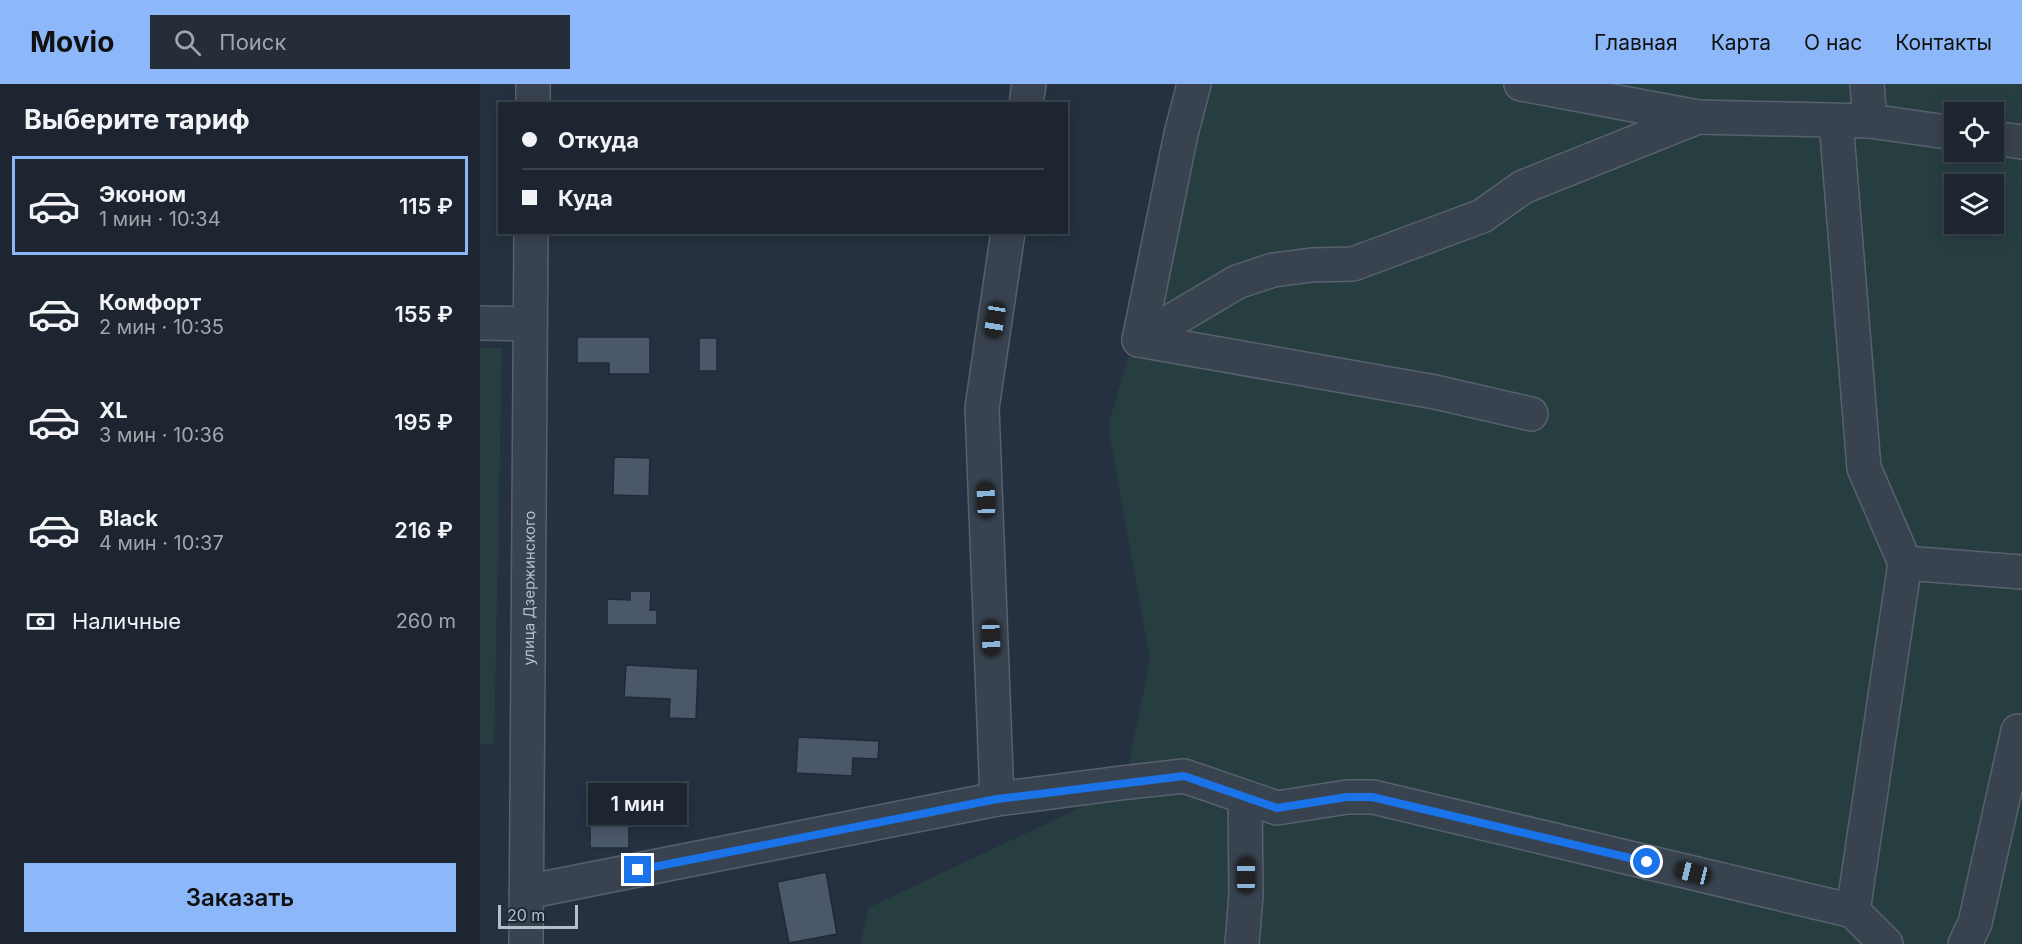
<!DOCTYPE html>
<html lang="ru">
<head>
<meta charset="utf-8">
<style>
  body { margin:0; font-family:Inter,sans-serif; background:#252d38; color:#f1f3f6; height:100vh; display:flex; flex-direction:column; font-size:22px; white-space:nowrap }
  * { box-sizing:border-box; margin:0 }
  p { font-size:20px; color:#a0a5ab }
  .icon { flex:none; width:33px; height:33px; fill:none; stroke:currentColor; stroke-width:2; stroke-linecap:round; stroke-linejoin:round }
  .map { position:relative; flex:1; overflow:hidden }
  .details { display:flex; flex-direction:column; background:#1c2530; width:480px }
  .details>* { flex:none }
  .guide { position:absolute; left:18px; top:18px; width:570px; height:132px; border-radius:0px; box-shadow:0 3px 15px #0003,0 0 0 2px #3a424c; display:grid; align-content:center; height:132px; padding:0 24px; background:#1c2530 }
  .tools { position:absolute; left:1464px; top:18px; display:grid; gap:12px }
  .tools a { display:grid; place-items:center; width:60px; height:60px; border-radius:0px; background:#1c2530; box-shadow:0 3px 15px #0003,0 0 0 2px #3a424c; font-size:30px }
  .scale { position:absolute; left:18px; bottom:15px; width:80px; box-sizing:border-box; padding-left:6px; border:3px solid #b6beca; border-top:0; font-size:16px; line-height:21px; white-space:nowrap; color:#b6beca; -webkit-text-stroke:4px #1e2835; paint-order:stroke }
  .end { position:absolute; width:27px; height:27px; margin:-14px; border:8px solid #1a73e8; background:#fff; box-shadow:0 0 0 3px #fff }
  .from { border-radius:50% }
  .bubble { position:absolute; height:42px; border-radius:0px; background:#1c2530; box-shadow:0 3px 15px #0003,0 0 0 2px #3a424c; font-size:20px; font-weight:600; line-height:42px; text-align:center }
  .car { position:absolute; width:18px; height:36px; margin:-18px -9px; border-radius:8px; box-shadow:0 0 4px 2px #0007; background:linear-gradient(#222 24%,#8ab4d8 0 40%,#222 0 76%,#8ab4d8 0 86%,#222 0) }
  .guide b { display:flex; align-items:center; gap:21px; height:57px; font-size:22px }
  .guide b+b { border-top:2px solid #3a424c }
  .guide i { width:15px; height:15px; background:#f1f3f6 }
  ul { padding:0; list-style:none }
  li { display:flex; align-items:center; gap:18px; height:99px; margin:0 12px 9px; padding:0 12px; border:3px solid transparent; border-radius:0px }
  li div { flex:1 }
  li b { display:block; font-size:22px }
  li em { font-style:normal; font-weight:600 }
  li.selected { border-color:#8cb7f8 }
  li>.icon { width:54px; height:54px; stroke-width:1.5 }
  h2 { padding:0 24px; font-size:27px; line-height:72px }
  .pay { display:flex; align-items:center; gap:15px; height:66px; padding:0 24px; font-size:22px }
  .pay p { margin-inline-start:auto }
  .action { display:flex; gap:12px; margin-top:auto; padding:12px 24px }
  .action a { flex:1; height:69px; border-radius:0px; background:#8cb7f8; color:#111; font-size:24px; font-weight:600; line-height:69px; text-align:center }
  header { display:flex; align-items:center; gap:36px; box-sizing:border-box; height:84px; padding:0 30px; background:#8cb7f8; color:#111 }
  header strong { font-size:28px }
  nav { display:flex; gap:33px; margin-inline-start:auto; font-size:21px }
  .search { width:420px; height:54px; background:#252d38; display:flex; align-items:center; gap:15px; box-sizing:border-box; padding:0 21px; border-radius:0px; color:#a0a5ab; font-size:22px }
  main { display:flex; flex:1; min-height:0 }
  .map>svg:first-child { display:block }
  .green { fill:#273e41; fill-rule:evenodd }
  .building { fill:#4b5869; stroke:#202a37; stroke-width:1.5 }
  .lines { fill:none; stroke-linecap:round; stroke-linejoin:round }
  .minor-casing { stroke:#57616d; stroke-width:36 }
  .minor { stroke:#394350; stroke-width:33 }
  .route { stroke:#1a73e8; stroke-width:8 }
  .labels { text-anchor:middle; dominant-baseline:central; stroke-width:4.5; stroke-linejoin:round; paint-order:stroke }
  .street-label { font-size:15px; fill:#b6beca; stroke:#1e2835 }
</style>
</head>
<body>
<header>
<strong>Movio</strong>
<div class="search"><svg class="icon" aria-label="search" viewBox="0 0 24 24"><circle cx="10" cy="10" r="6"/><path d="M15 15l6 6"/></svg>Поиск</div>
<nav><a>Главная</a><a>Карта</a><a>О нас</a><a>Контакты</a></nav>
</header>
<main>
<section class="details">
<h2>Выберите тариф</h2>
<ul>
<li class="selected"><svg class="icon" aria-label="car" viewBox="0 0 24 24"><path d="M5 17H2v-5l4-1 3-4h7l3 4 3 1v5h-3M9 17h6M6 11h13"/><circle cx="7" cy="17" r="2"/><circle cx="17" cy="17" r="2"/></svg><div><b>Эконом</b><p>1 мин · 10:34</p></div><em>115 ₽</em></li>
<li><svg class="icon" aria-label="car" viewBox="0 0 24 24"><path d="M5 17H2v-5l4-1 3-4h7l3 4 3 1v5h-3M9 17h6M6 11h13"/><circle cx="7" cy="17" r="2"/><circle cx="17" cy="17" r="2"/></svg><div><b>Комфорт</b><p>2 мин · 10:35</p></div><em>155 ₽</em></li>
<li><svg class="icon" aria-label="car" viewBox="0 0 24 24"><path d="M5 17H2v-5l4-1 3-4h7l3 4 3 1v5h-3M9 17h6M6 11h13"/><circle cx="7" cy="17" r="2"/><circle cx="17" cy="17" r="2"/></svg><div><b>XL</b><p>3 мин · 10:36</p></div><em>195 ₽</em></li>
<li><svg class="icon" aria-label="car" viewBox="0 0 24 24"><path d="M5 17H2v-5l4-1 3-4h7l3 4 3 1v5h-3M9 17h6M6 11h13"/><circle cx="7" cy="17" r="2"/><circle cx="17" cy="17" r="2"/></svg><div><b>Black</b><p>4 мин · 10:37</p></div><em>216 ₽</em></li>
</ul>
<div class="pay"><svg class="icon" aria-label="cash" viewBox="0 0 24 24"><path d="M3 7h18v10H3z"/><circle cx="12" cy="12" r="2"/></svg>Наличные<p>260 m</p></div>
<div class="action"><a>Заказать</a></div>
</section>
<div class="map">
<svg width="1542" height="860" viewBox="0 0 1542 860">
  <rect width="100%" height="100%" fill="#253140"/>
  <path class="green" d="M729 0H1542V860H381L388 824 644 703 670 576 628 342ZM1474 28H1514V68H1474ZM1474 100H1514V140H1474Z
    M0 264H22L14 660H0Z"/>
  <path class="building" d="M97 253H170V290H129V279H97Z
    M219 254H237V287H219Z
    M134 373 170 374 169 412 133 411Z
    M150 507H171L170 526H177V541H127V515L150 516Z
    M146 581 218 585 216 635 189 634 190 615 144 613Z
    M318 653 399 657 398 675 373 674 372 692 316 689Z
    M138 700H156V744H149V764H110V709H138Z
    M346 788 357 850 309 859 297 798Z"/>
  <g class="lines">
    <defs>
      <g id="minor">
        <path d="M1041 0 1218 33 1390 37 1474 49"/>
        <path d="M1387 0 1390 37"/>
        <path d="M53 20V0"/>
        <path d="M546 20 549 0"/>
        <path d="M1356 37 1384 384 1425 479"/>
        <path d="M1514 54 1542 58"/>
        <path d="M0 239 50 240"/>
        <path d="M659 256 757 198 793 186 832 181 873 180 1002 132 1043 103 1218 33"/>
        <path d="M659 256 955 308 1051 330"/>
        <path d="M659 256 701 50 714 0"/>
        <path d="M517 715 502 324 528 148"/>
        <path d="M46 808 517 715 641 699 704 692 797 724 867 713H893L1373 827"/>
        <path id="s1" d="M46 860 51 148"/>
        <path d="M762 860 766 811 765 714"/>
        <path d="M1406 860 1373 827 1425 479 1542 488"/>
        <path d="M1485 860 1495 839 1538 647"/>
      </g>
    </defs>
    <use href="#minor" class="minor-casing"/>
    <use href="#minor" class="minor"/>
  </g>
  <g class="lines">
    <path class="route" d="M158 786 517 715 704 692 797 724 867 713H892L1167 778"/>
  </g>
  <g class="labels">
    <g class="street-label">
      <text stroke="none"><textPath href="#s1" startOffset="356">улица Дзержинского</textPath></text>
    </g>
  </g>
</svg>
<div class="tools">
<a><svg class="icon" aria-label="locate" viewBox="0 0 24 24"><circle cx="12" cy="12" r="6"/><path d="M12 2v4M12 18v4M2 12h4M18 12h4"/></svg></a>
<a><svg class="icon" aria-label="layers" viewBox="0 0 24 24"><path d="M12 4l9 5-9 5-9-5zM3 14l9 5 9-5"/></svg></a>
</div>
<div class="scale">20 m</div>
<i class="end from" style="left:1167px;top:778px"></i>
<i class="end" style="left:158px;top:786px"></i>
<div class="bubble" style="left:108px;top:699px;width:99px">1 мин</div>
<i class="car" style="left:515px;top:236px;rotate:189deg"></i>
<i class="car" style="left:506px;top:416px;rotate:358deg"></i>
<i class="car" style="left:511px;top:554px;rotate:178deg"></i>
<i class="car" style="left:1213px;top:789px;rotate:284deg"></i>
<i class="car" style="left:766px;top:791px;rotate:0deg"></i>
<div class="guide">
<b><i class="from"></i>Откуда</b>
<b><i></i>Куда</b>
</div>
</div>
</main>
</body>
</html>
